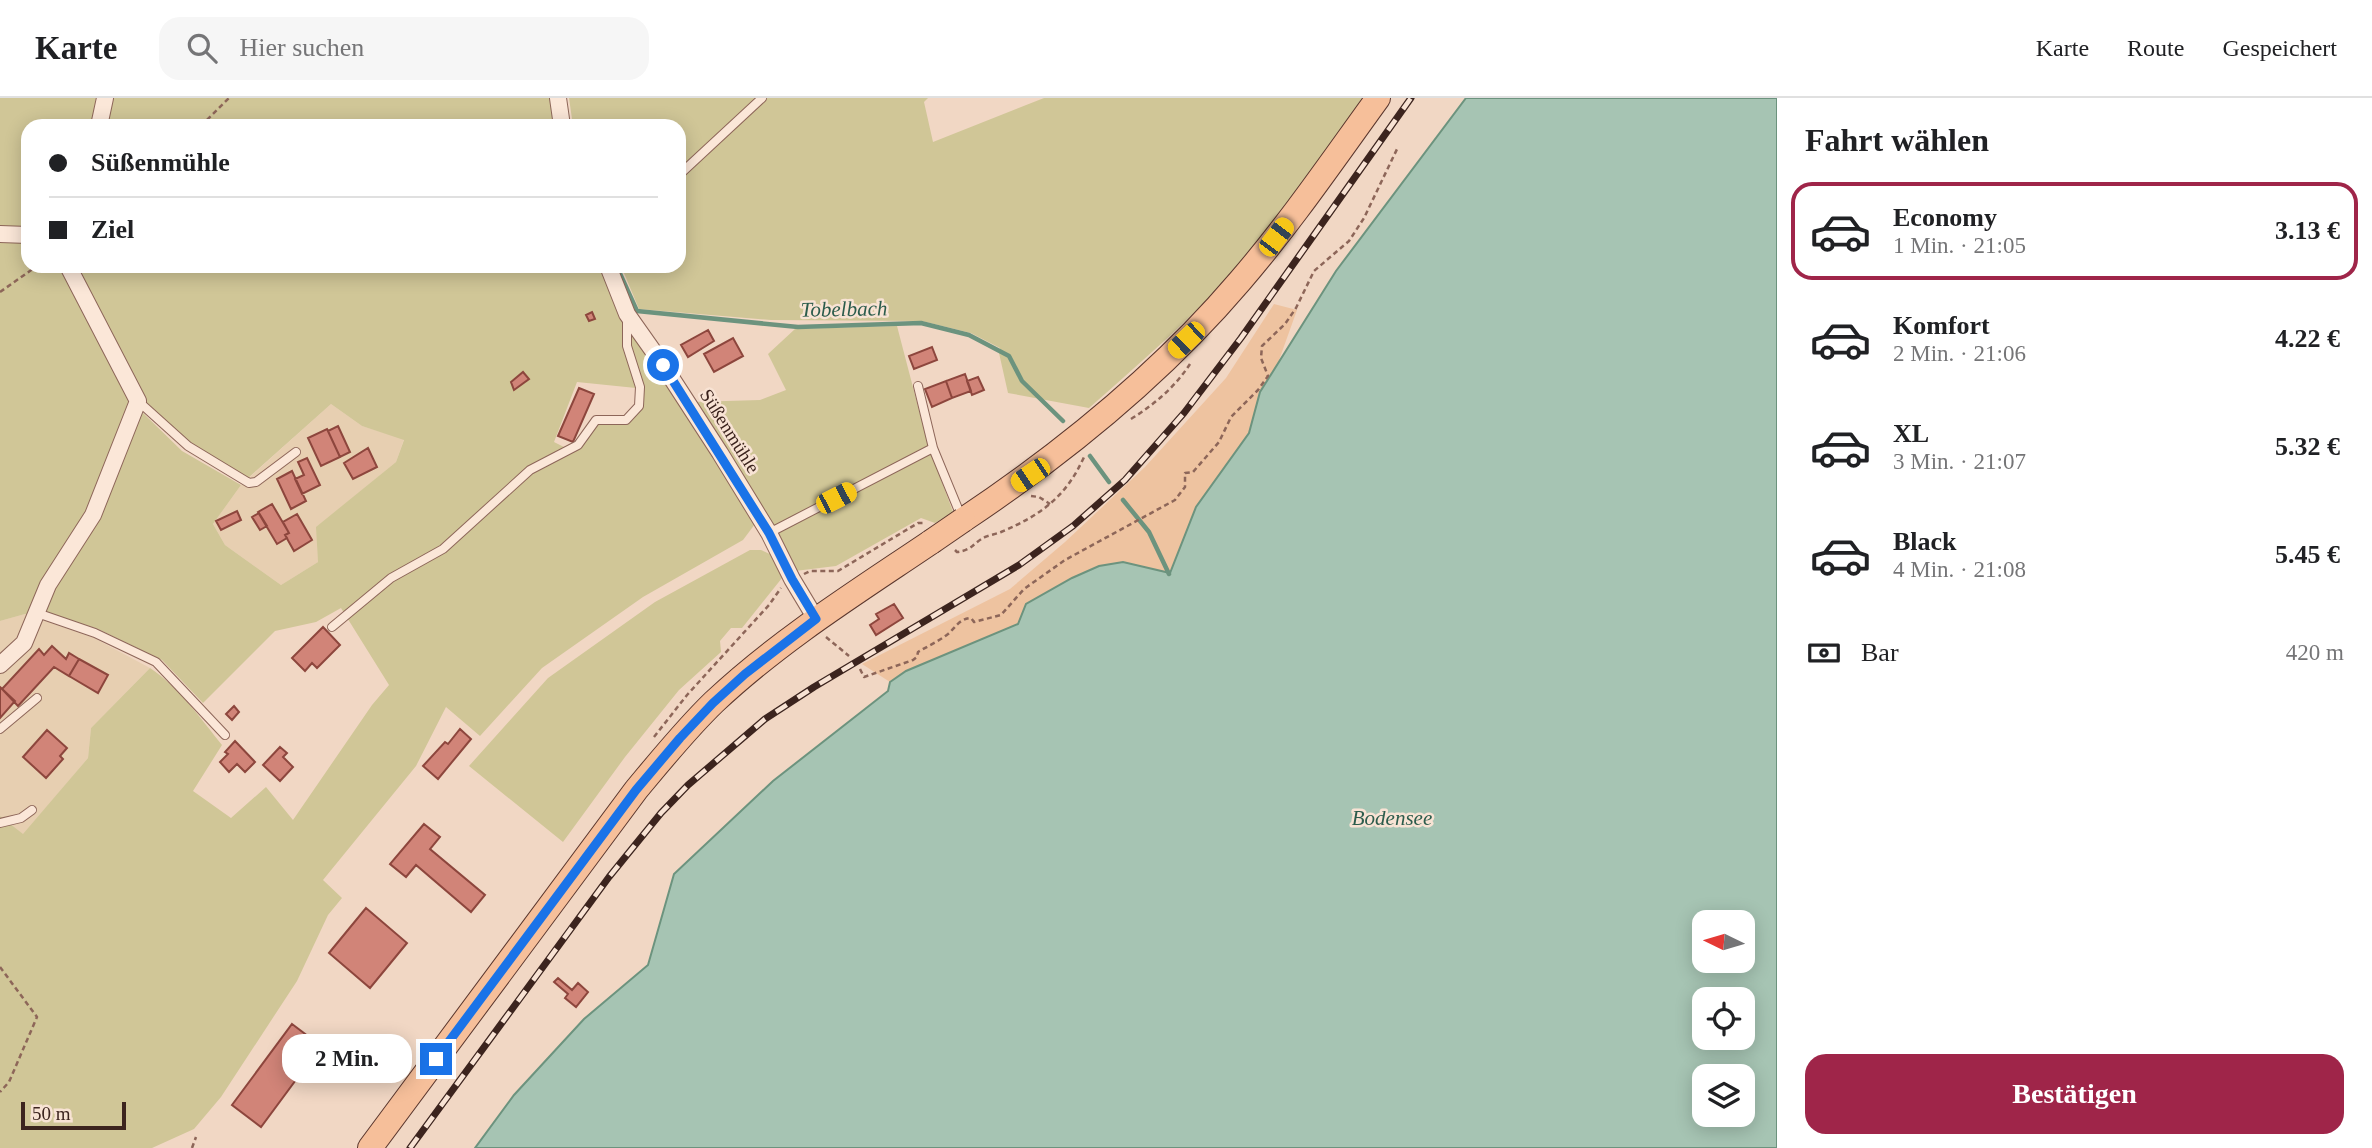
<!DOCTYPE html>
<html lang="de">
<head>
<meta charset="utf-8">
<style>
  body { margin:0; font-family:Georgia,serif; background:#f6f6f6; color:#202124; height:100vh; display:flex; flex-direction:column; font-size:26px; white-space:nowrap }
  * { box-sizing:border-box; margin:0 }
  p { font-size:23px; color:#757577 }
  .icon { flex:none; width:38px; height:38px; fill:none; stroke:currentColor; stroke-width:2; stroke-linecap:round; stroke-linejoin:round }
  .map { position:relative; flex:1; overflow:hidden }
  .sheet { display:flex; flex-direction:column; background:#fff; width:595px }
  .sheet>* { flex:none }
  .top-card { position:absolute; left:21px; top:21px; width:665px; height:154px; border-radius:21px; box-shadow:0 4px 18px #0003; display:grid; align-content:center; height:154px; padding:0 28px; background:#fff }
  .needle { width:46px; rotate:275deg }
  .fabs { position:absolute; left:1692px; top:812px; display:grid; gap:14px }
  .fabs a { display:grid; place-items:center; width:63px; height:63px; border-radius:14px; background:#fff; box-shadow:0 4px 18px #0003; font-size:35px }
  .scale { position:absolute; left:21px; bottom:18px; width:105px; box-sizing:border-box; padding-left:7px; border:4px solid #3c241e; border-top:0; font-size:19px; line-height:24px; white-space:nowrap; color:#3c241e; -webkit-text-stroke:5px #f8e3d4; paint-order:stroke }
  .end { position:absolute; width:32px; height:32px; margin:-16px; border:9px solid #1a73e8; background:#fff; box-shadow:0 0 0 4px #fff }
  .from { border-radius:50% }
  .bubble { position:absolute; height:49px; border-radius:21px; background:#fff; box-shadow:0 4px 18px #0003; font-size:23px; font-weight:700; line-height:49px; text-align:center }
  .car { position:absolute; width:21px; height:42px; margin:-21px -10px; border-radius:9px; box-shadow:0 0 5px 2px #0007; background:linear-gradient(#f5c518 24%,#345 0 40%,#f5c518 0 76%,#345 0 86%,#f5c518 0) }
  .top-card b { display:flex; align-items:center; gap:24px; height:66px; font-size:26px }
  .top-card b+b { border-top:2px solid #e0e0e0 }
  .top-card i { width:18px; height:18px; background:#202124 }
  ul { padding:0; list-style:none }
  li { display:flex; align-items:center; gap:21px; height:98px; margin:0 14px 10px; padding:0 14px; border:4px solid transparent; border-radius:21px }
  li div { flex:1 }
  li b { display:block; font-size:26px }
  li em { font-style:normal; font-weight:700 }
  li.active { border-color:#9f2549 }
  li>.icon { width:63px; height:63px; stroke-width:1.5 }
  h2 { padding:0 28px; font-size:32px; line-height:84px }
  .pay { display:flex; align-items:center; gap:18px; height:77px; padding:0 28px; font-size:26px }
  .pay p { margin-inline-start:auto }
  .cta { display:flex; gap:14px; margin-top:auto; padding:14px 28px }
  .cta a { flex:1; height:80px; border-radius:21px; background:#9f2549; color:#fff; font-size:28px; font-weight:700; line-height:80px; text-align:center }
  header { display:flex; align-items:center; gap:42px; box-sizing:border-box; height:98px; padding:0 35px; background:#fff; border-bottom:2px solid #e0e0e0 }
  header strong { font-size:33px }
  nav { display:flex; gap:38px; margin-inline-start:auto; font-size:24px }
  .search { width:490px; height:63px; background:#f6f6f6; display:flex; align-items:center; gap:18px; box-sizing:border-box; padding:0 24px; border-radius:21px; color:#757577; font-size:26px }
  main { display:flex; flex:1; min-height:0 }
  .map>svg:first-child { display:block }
  .farmland { fill:#e7cfb1 }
  .green { fill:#d0c697; fill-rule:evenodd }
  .sand { fill:#eec3a0 }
  .water { fill:#a6c4b3; stroke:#6c937e; stroke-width:2; fill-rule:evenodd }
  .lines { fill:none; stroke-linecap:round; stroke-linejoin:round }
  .stream { stroke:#6c937e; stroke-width:4.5 }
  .building { fill:#d18478; stroke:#8d463d; stroke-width:2 }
  .service-casing { stroke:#8d6659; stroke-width:10 }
  .minor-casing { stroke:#8d6659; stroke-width:18 }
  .primary-casing { stroke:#5a362d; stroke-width:26 }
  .path { stroke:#8d6659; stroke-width:2.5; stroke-dasharray:5 3.5; stroke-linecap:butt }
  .service { stroke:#fbe7d8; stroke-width:8 }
  .minor { stroke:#fbe7d8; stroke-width:16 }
  .primary { stroke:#f6bf9a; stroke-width:24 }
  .rail-casing { stroke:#3c241e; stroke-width:7 }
  .rail { stroke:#f8e3d4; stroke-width:4.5; stroke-dasharray:13; stroke-linecap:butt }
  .primary-bridge-casing { stroke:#5a362d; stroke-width:26; stroke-linecap:butt }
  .primary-bridge { stroke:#f6bf9a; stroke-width:24 }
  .route { stroke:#1a73e8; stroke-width:9 }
  .labels { text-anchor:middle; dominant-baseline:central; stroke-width:5; stroke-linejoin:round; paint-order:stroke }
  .street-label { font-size:19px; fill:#3c241e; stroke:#f8e3d4 }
  .water-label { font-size:21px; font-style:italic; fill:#2c5c4c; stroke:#f8e3d4 }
</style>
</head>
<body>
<header>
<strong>Karte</strong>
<div class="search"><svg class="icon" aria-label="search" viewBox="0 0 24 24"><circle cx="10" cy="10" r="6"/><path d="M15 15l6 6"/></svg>Hier suchen</div>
<nav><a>Karte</a><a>Route</a><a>Gespeichert</a></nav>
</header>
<main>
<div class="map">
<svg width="1777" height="1050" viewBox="0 0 1777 1050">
  <rect width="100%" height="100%" fill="#f1d7c4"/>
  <path class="farmland" d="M331 306 362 328 404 341 396 364 317 429 318 464 281 487 225 447 213 426 241 387Z
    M25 516 94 540 150 570 91 630 88 660 23 737 0 718V523Z"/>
  <path class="green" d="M0 0H96L91 28H28V132L0 130Z
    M108 0H550L554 28H102Z
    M569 0H928L924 4 933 44 1044 0H1362C1326 56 1287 113 1243 163 1196 217 1142 263 1089 310L1008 295 999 255 1000 250 971 235 922 223 771 222 639 211 621 168H679V28H573Z
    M0 142 28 144V168H59L70 178 132 303 88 414 28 517 25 516 0 523Z
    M73 168H600L609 192 755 426 743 442 643 499 542 570 480 638 446 609 416 668 323 782 342 800 328 817 297 883 221 999 194 1031 152 1050H0V718L23 736 88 660 91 630 150 570C179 589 201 621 222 647L193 693 231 720 266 689 293 722 372 607 389 587 341 510 316 524 275 533 203 605 162 562 98 531 43 513 141 313 182 353 241 387 213 426 225 447 281 487 318 464 316 429 396 364 404 342 362 328 331 306 247 381 189 344 144 302ZM577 284 636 290 635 308 625 317 594 318 578 344 564 349 554 344Z
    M897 228 927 343 953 414 935 425 921 420 836 468 795 473 692 304 760 302 786 292 768 256 795 231Z
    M750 452H761L772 457 782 480 742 530H731L720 543 721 554 679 592 625 659 563 744 469 668 548 580 655 504Z"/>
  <path class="sand" d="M1274 206 1297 212 1278 265 1258 301 1249 335 1196 409 1169 476 1124 464 1018 526 906 573 890 584 862 566 1010 491 1065 444 1145 369 1226 280Z"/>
  <path class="water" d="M1466 0H1777V1050H475L514 997 584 921 648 867 674 776 773 683 888 593 890 584 906 573 1018 526 1026 506 1072 480 1099 468 1123 464 1170 475 1196 409 1249 335 1260 294 1336 173ZM1704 824H1743V863H1704ZM1704 901H1743V940H1704ZM1704 978H1743V1017H1704Z"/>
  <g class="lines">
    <path class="stream" d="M617 169 637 213 798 229 921 225 969 237 1009 258 1022 283 1063 323
      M1090 358 1109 384
      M1123 402 1149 434 1169 476"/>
  </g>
  <path class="building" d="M592 214 595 221 589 223 586 217Z
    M708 232 714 243 688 259 681 247Z
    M733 240 743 258 714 274 704 256Z
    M932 249 937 262 914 271 909 258Z
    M523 274 529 281 514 292 511 284Z
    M965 276 971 293 952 300 946 283Z
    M978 279 984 292 972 297 967 283Z
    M946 283 952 300 932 309 925 291Z
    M579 290 594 296 573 344 558 338Z
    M338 328 350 354 340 359 328 333Z
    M327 331 340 359 321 368 308 340Z
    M368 350 377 369 353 381 344 365Z
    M307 360 320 387 302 396 295 381 304 377 298 364Z
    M292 373 306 403 291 411 277 381Z
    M272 406 289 435 285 437 287 440 277 446 258 414Z
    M237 413 241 422 221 432 216 423Z
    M259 415 267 428 260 432 252 419Z
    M297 416 312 442 294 453 285 437 289 435 283 424Z
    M894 506 903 520 876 537 870 527 879 521 876 516Z
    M323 529 340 547 317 570 312 565 305 573 292 560Z
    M52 548 66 561 69 555 79 561 69 578 54 569 18 608 2 591 39 551 44 557Z
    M79 561 108 577 98 595 69 578Z
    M0 589 15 603 0 620Z
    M234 608 239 614 232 622 226 616Z
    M460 631 471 641 438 681 423 668 445 644 448 646Z
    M47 632 67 650 60 658 63 661 46 680 23 659Z
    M235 643 255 664 245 674 237 666 229 674 220 664 228 656 225 654Z
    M280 649 287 655 283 659 293 669 280 683 263 667Z
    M424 726 440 739 430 751 485 797 471 814 416 767 406 779 390 766Z
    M366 810 407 845 370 890 329 855Z
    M558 880 572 892 578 885 588 894 576 909 565 900 568 896 554 884Z
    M292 926 321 948 261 1029 232 1007Z"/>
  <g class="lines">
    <defs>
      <path id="service" d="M679 77 762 0
        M138 303 188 348 249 385 256 384 296 354
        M933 350 961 418
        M769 435 933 350 918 288
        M37 515 95 535 156 564 225 637
        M332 529 391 480 443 451 530 372 578 347 596 322H626L639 308 640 289 627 248V219
        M0 631 37 600
        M0 725 21 720 32 712"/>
      <path id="minor" d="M558 0 562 28
        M99 28 105 0
        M0 136 28 137
        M608 168 627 216 663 267 720 355 769 435 792 481 816 521
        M0 567 24 545 48 487 93 417 138 303 68 168"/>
      <path id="primary" d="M963 422C1065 354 1160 277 1240 183 1290 125 1333 62 1378 0
        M370 1050 636 692C661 662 686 631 714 604 780 542 857 494 931 444"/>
    </defs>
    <use href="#service" class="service-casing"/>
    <use href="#minor" class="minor-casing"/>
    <use href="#primary" class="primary-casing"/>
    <path class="path" d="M201 28 229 0
      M0 194 37 168
      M1131 321C1155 306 1175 289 1190 266
      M1031 398 1039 399 1050 406
      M955 452 957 454C973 452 973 445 985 439 990 437 996 436 1001 434 1041 417 1066 399 1084 359
      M804 476 810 473H838L918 425H924
      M826 539 849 558
      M860 571 864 579 913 562 917 559 918 554C928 548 939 543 948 536 956 529 959 521 971 520L974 524 1001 517 1024 491 1065 462 1175 402 1185 389V375L1193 374 1219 344 1231 319 1258 292 1268 278 1261 260 1262 248 1285 226 1296 210 1314 173 1349 143 1364 120 1398 49
      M654 639 687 597 769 507 781 490
      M0 869 37 919 9 984 0 994
      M192 1050 196 1039"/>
    <use href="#service" class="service"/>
    <use href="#minor" class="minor"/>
    <use href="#primary" class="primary"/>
    <defs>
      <path id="rail" d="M410 1050 609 779 661 715 688 687 765 621 814 589 1019 467 1073 428 1125 382 1184 315 1241 240 1411 0"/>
    </defs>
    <use href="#rail" class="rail-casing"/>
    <use href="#rail" class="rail"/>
    <defs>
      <path id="primary-bridge" d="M931 444 963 422"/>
    </defs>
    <use href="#primary-bridge" class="primary-bridge-casing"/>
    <use href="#primary-bridge" class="primary-bridge"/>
  </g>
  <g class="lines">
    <path class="route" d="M436 961 636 692 680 640 713 605 745 576 816 521 792 481 769 435 663 267"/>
  </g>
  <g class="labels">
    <g class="street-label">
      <text transform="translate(730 333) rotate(58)">Süßenmühle</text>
    </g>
    <g class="water-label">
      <text transform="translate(844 211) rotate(-1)">Tobelbach</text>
      <text x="1392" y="720">Bodensee</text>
    </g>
  </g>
</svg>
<div class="fabs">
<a><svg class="needle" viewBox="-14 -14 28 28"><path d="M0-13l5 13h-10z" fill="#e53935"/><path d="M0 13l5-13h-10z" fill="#757577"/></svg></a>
<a><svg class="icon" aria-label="locate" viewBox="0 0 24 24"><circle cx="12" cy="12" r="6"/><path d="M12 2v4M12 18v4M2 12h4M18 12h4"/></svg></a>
<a><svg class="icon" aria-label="layers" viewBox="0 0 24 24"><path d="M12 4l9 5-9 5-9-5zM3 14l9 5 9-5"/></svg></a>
</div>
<div class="scale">50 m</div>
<i class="end from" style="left:663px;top:267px"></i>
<i class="end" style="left:436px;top:961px"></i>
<div class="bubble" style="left:282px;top:936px;width:130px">2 Min.</div>
<i class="car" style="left:1276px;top:139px;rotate:37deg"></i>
<i class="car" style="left:1186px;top:242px;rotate:226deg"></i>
<i class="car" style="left:1030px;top:377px;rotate:236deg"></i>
<i class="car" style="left:836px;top:400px;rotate:63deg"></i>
<div class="top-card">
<b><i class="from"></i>Süßenmühle</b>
<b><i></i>Ziel</b>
</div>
</div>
<section class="sheet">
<h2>Fahrt wählen</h2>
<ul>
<li class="active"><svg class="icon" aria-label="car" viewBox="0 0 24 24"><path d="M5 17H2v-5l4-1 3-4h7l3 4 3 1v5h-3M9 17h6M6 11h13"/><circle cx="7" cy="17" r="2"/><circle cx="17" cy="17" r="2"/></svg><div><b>Economy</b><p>1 Min. · 21:05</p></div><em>3.13 €</em></li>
<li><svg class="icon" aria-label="car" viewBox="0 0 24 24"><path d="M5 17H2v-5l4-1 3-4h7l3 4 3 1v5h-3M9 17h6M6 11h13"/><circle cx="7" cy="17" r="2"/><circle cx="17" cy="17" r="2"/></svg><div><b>Komfort</b><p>2 Min. · 21:06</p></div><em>4.22 €</em></li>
<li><svg class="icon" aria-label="car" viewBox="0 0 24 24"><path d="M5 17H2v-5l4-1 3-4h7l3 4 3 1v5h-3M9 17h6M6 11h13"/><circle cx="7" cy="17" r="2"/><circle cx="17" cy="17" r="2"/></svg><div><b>XL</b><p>3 Min. · 21:07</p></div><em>5.32 €</em></li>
<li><svg class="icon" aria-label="car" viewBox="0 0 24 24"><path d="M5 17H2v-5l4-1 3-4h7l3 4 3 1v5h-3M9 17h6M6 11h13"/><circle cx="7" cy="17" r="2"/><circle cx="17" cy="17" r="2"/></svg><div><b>Black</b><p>4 Min. · 21:08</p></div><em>5.45 €</em></li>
</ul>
<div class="pay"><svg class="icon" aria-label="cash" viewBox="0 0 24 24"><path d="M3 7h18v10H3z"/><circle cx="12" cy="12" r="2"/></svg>Bar<p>420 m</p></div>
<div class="cta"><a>Bestätigen</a></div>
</section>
</main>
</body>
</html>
